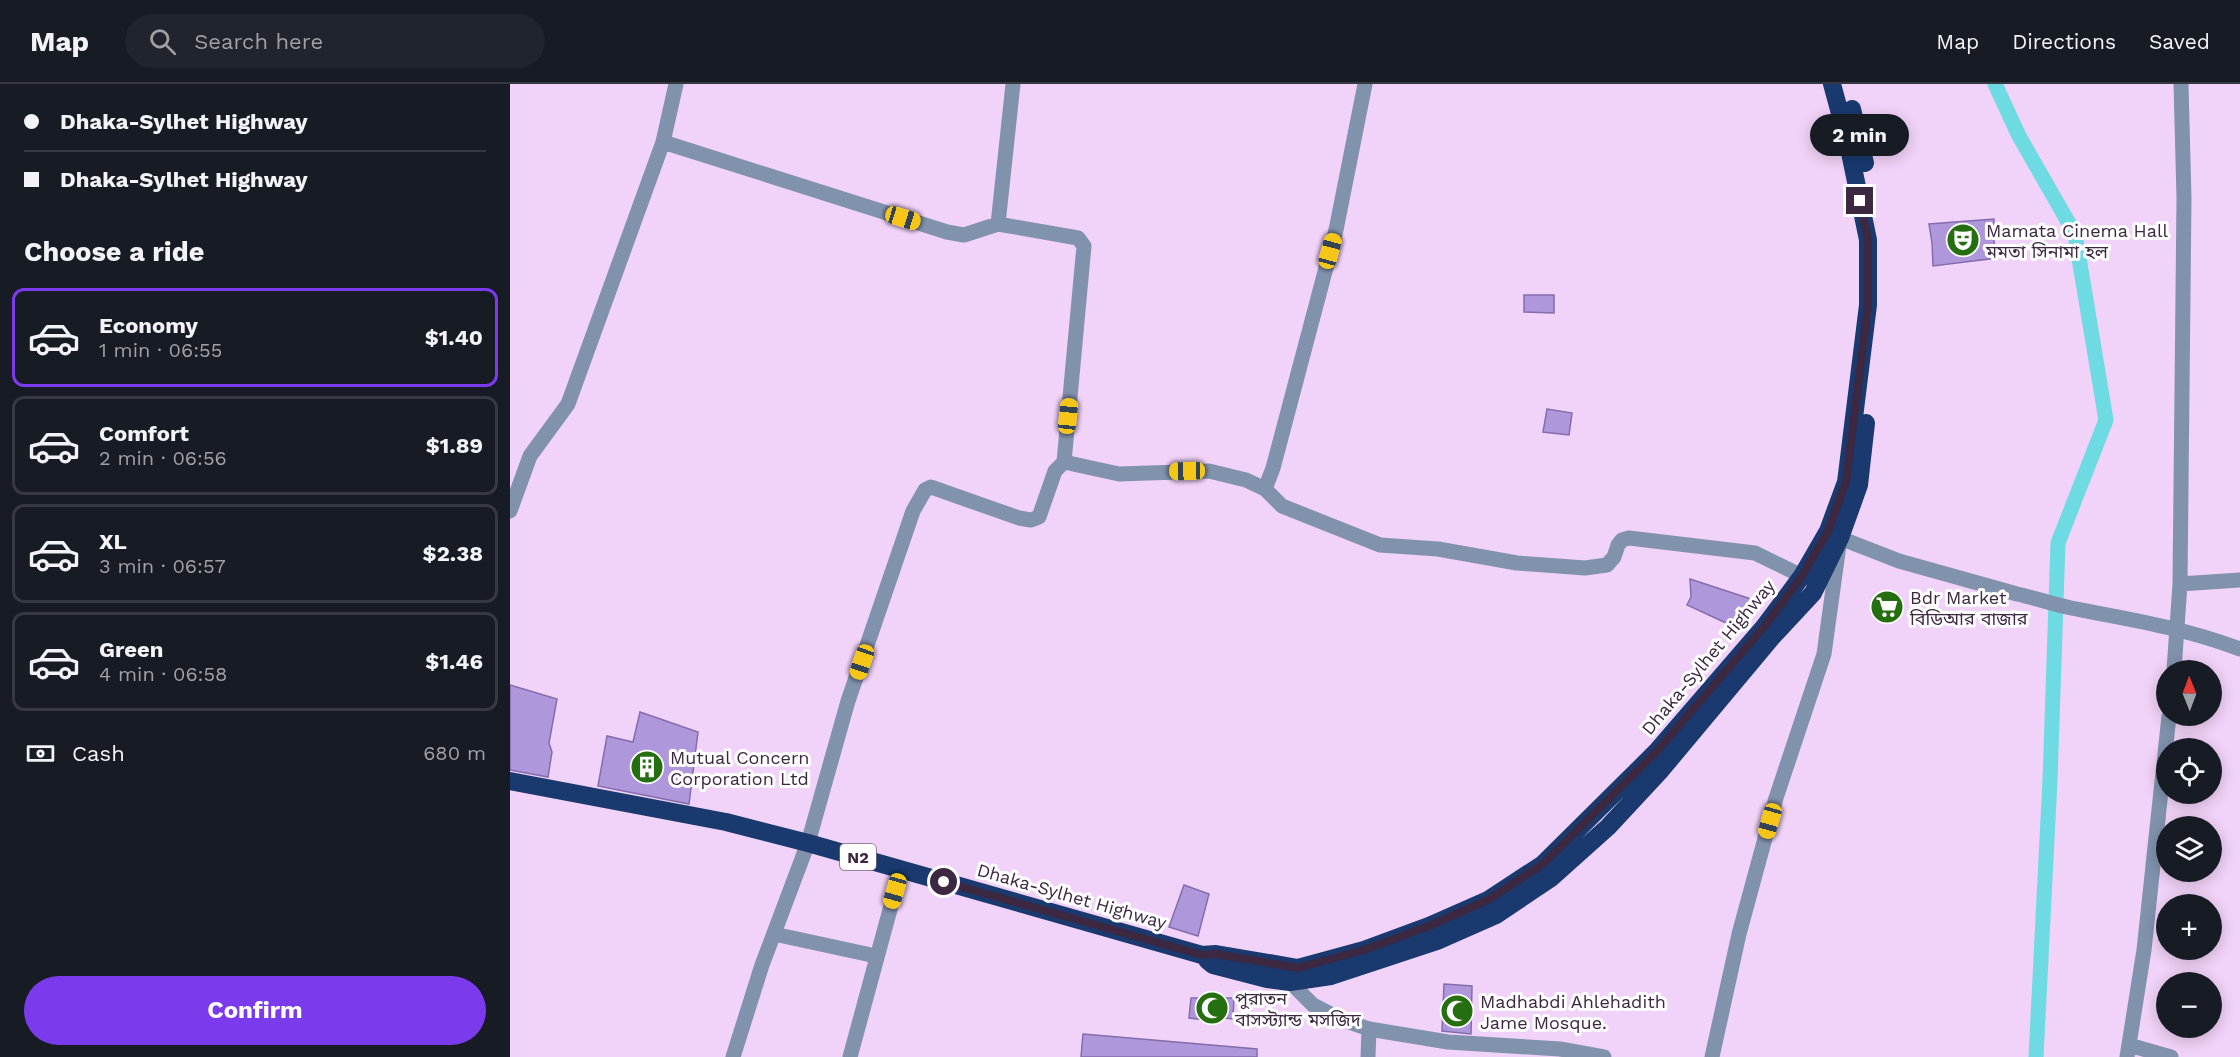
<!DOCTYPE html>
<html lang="en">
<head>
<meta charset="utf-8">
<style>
  body { margin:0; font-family:"Work Sans","Noto Sans Bengali",sans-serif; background:#20242c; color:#f1f3f6; height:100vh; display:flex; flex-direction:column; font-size:22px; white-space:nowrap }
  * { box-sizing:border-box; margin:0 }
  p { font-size:20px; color:#9ea1a6 }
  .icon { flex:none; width:33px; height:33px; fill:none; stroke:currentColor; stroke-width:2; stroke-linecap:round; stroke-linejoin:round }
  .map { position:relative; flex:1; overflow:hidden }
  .drawer { display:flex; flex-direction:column; background:#171b24; width:510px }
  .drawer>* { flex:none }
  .guide { display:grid; align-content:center; height:132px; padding:0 24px; background:#171b24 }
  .needle { width:39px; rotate:359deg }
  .buttons { position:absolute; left:1646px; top:576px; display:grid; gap:12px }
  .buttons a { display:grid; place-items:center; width:66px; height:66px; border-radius:50%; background:#171b24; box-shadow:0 3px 15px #0003; font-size:30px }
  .end { position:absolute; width:27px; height:27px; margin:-14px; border:8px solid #3c2840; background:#fff; box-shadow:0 0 0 3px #fff }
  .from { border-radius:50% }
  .bubble { position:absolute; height:42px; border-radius:21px; background:#171b24; box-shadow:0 3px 15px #0003; font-size:20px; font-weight:700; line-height:42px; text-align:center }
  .car { position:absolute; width:18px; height:36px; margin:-18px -9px; border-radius:8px; box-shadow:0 0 4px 2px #0007; background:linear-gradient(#f5c518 24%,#345 0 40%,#f5c518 0 76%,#345 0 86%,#f5c518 0) }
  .guide b { display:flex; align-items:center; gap:21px; height:57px; font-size:22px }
  .guide b+b { border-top:2px solid #363941 }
  .guide i { width:15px; height:15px; background:#f1f3f6 }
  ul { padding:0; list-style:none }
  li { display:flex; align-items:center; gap:18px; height:99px; margin:0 12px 9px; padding:0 12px; border:3px solid #363941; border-radius:12px }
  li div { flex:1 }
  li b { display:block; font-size:22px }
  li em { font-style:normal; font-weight:700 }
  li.selected { border-color:#7c3aed }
  li>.icon { width:54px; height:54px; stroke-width:1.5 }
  h2 { padding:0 24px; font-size:27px; line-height:72px }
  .pay { display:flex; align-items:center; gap:15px; height:66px; padding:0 24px; font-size:22px }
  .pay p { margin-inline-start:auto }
  .action { display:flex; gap:12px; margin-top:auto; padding:12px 24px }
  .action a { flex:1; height:69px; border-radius:36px; background:#7c3aed; color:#fff; font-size:24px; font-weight:700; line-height:69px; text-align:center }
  header { display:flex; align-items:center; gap:36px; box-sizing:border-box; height:84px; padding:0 30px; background:#171b24; border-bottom:2px solid #363941 }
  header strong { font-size:28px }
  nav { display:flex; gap:33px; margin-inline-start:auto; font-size:21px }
  .search { width:420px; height:54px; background:#20242c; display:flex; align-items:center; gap:15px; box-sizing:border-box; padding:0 21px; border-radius:33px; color:#9ea1a6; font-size:22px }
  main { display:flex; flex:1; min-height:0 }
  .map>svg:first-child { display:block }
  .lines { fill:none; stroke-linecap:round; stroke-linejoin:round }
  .canal { stroke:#6ddbe1; stroke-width:15 }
  .building { fill:#af97db; stroke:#846cad; stroke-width:1.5 }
  .minor { stroke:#8192ad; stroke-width:15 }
  .highway { stroke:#19396f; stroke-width:18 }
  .route { stroke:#3c2840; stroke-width:8 }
  .labels { text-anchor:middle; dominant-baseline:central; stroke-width:6; stroke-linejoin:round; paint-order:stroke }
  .shield { fill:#fff; stroke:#766879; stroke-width:1.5 }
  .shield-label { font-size:16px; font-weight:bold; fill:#3c2840 }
  .poi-label { font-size:18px; fill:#3c2840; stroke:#fff; text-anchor:start }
  .street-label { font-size:18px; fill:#3c2840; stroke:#fff }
</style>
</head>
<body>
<header>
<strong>Map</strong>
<div class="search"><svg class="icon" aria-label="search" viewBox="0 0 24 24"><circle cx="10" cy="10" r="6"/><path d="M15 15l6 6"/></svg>Search here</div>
<nav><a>Map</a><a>Directions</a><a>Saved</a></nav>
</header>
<main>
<section class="drawer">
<div class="guide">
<b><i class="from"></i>Dhaka-Sylhet Highway</b>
<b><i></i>Dhaka-Sylhet Highway</b>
</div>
<h2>Choose a ride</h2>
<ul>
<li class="selected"><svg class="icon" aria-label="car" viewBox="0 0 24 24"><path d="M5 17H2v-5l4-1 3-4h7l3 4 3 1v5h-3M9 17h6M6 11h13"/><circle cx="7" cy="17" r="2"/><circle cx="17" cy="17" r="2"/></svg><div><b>Economy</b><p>1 min · 06:55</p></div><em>$1.40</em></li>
<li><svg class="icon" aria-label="car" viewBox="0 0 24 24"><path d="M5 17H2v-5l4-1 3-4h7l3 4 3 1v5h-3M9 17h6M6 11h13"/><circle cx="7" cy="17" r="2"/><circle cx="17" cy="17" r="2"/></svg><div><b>Comfort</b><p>2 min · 06:56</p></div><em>$1.89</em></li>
<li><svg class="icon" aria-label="car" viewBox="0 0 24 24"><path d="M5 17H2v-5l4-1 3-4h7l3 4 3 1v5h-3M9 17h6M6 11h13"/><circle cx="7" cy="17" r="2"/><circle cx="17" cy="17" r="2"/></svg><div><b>XL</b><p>3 min · 06:57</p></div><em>$2.38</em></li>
<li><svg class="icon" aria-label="car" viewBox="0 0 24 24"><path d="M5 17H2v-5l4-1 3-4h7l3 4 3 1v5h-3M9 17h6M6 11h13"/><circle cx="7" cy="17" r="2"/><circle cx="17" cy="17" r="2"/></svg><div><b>Green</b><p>4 min · 06:58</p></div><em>$1.46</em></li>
</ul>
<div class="pay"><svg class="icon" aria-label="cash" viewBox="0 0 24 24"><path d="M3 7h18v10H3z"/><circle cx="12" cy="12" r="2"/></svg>Cash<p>680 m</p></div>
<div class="action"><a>Confirm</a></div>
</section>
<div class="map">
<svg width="1730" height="973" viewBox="0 0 1730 973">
  <rect width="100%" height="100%" fill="#f1d2f8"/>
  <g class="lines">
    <path class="canal" d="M1485 0 1509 52 1565 150 1596 336 1548 459 1540 696 1526 973"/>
  </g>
  <path class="building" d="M1484 135 1483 152 1487 174 1423 182 1422 159 1419 140Z
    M1014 211H1044V229L1014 228Z
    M1037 325 1062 329 1059 351 1033 348Z
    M1180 495 1244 516 1234 538 1229 545 1177 521 1181 513Z
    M0 601 47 615 39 659 42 668 38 693 0 686Z
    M130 628 188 648 179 720 88 702 97 652 123 658Z
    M674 801 699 810 688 852 659 843Z
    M934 900 962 902 961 950 932 947Z
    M681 914H724L723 935 704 933 703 937 679 934Z
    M573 950 747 965V973H571Z"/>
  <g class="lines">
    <path class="minor" d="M855 0 826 146 763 384 755 405 772 422 870 461 928 465 1007 479 1075 484 1097 481 1104 473 1108 461 1112 456 1119 454 1245 469 1292 492
      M153 58 437 148 454 151 488 140 568 154 574 162 554 378 545 387 529 433 521 436 509 434 421 403 415 406 403 427 338 617 298 759 252 881 223 973
      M488 140 503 0
      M554 378 609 390 699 387 736 396 755 405
      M0 427 20 372 58 320 153 58 166 0
      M1670 500 1730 496
      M1664 586 1670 500 1674 114 1671 0
      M264 850 366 872
      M780 898 803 921 830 935 859 945 938 958 1050 965 1094 973
      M1619 961 1661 973
      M340 973 391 785
      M858 973 859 945
      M1202 973 1229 850 1266 714 1314 570 1330 454 1389 477 1507 510C1525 514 1542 520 1561 524 1618 535 1675 544 1730 565
      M1617 973 1634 866 1659 632"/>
    <path class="highway" d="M1342 25 1355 79
      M0 697 216 738 298 759 692 871 706 870 788 884 854 866 919 842 978 816 1033 780 1147 667 1254 543 1292 492 1318 447 1336 398 1358 221V156L1338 59 1322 0
      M697 876 703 881 757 895 780 898 821 892 927 857 986 831 1041 794 1098 743 1151 686 1263 552 1303 509 1330 454 1349 401 1356 339"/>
  </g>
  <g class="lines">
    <path class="route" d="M434 798 692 871 706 870 788 884 854 866 919 842 978 816 1033 780 1147 667 1254 543 1292 492 1318 447 1336 398 1358 221V156L1350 117"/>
  </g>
  <defs>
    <symbol id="theatre-disc" viewBox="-11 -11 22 22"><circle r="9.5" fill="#266f11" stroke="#fff"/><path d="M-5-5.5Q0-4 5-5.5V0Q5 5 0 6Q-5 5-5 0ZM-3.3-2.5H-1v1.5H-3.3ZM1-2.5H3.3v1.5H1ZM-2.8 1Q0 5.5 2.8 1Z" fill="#fff"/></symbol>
    <symbol id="supermarket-disc" viewBox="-11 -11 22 22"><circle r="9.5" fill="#266f11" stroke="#fff"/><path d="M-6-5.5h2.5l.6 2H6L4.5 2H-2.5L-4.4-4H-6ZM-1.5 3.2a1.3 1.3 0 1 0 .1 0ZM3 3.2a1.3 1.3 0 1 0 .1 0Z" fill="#fff"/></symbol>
    <symbol id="building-disc" viewBox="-11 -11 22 22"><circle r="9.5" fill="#266f11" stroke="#fff"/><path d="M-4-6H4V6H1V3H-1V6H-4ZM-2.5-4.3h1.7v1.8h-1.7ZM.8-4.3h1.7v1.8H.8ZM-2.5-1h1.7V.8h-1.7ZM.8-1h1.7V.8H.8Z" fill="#fff"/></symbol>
    <symbol id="mosque-disc" viewBox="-11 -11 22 22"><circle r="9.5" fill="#266f11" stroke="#fff"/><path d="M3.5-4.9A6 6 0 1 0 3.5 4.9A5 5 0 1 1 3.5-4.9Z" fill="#fff"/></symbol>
  </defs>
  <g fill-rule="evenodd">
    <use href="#theatre-disc" x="1434" y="137" width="38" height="38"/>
    <use href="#supermarket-disc" x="1358" y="504" width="38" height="38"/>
    <use href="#building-disc" x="118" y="664" width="38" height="38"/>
    <use href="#mosque-disc" x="683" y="905" width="38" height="38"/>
    <use href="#mosque-disc" x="928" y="908" width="38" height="38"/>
  </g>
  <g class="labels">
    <rect class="shield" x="330" y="760" width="36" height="26" rx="4.5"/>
    <g class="shield-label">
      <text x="348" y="773">N2</text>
    </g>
    <g class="poi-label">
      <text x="1476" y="146">Mamata Cinema Hall<tspan x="1476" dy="21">মমতা সিনামা হল</tspan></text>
      <text x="1400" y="513">Bdr Market<tspan x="1400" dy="21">বিডিআর বাজার</tspan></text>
      <text x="160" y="673">Mutual Concern<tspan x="160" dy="21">Corporation Ltd</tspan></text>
      <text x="725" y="914">পুরাতন<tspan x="725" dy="21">বাসস্ট্যান্ড মসজিদ</tspan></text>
      <text x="970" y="917">Madhabdi Ahlehadith<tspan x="970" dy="21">Jame Mosque.</tspan></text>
    </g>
    <g class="street-label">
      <text transform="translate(1198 573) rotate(-50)">Dhaka-Sylhet Highway</text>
      <text transform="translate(562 812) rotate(16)">Dhaka-Sylhet Highway</text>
    </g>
  </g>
</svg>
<div class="buttons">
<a><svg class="needle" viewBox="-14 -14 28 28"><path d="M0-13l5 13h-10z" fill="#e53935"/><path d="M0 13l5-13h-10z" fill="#9ea1a6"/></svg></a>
<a><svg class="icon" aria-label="locate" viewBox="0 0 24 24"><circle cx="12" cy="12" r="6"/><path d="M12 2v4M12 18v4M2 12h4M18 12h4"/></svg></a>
<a><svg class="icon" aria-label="layers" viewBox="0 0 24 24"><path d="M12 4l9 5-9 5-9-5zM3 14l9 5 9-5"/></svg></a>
<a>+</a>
<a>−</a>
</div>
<i class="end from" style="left:434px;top:798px"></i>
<i class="end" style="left:1350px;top:117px"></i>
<div class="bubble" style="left:1300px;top:30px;width:99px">2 min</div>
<i class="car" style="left:393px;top:134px;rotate:107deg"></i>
<i class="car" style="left:820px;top:167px;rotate:15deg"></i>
<i class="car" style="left:558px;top:332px;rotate:6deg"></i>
<i class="car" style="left:677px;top:387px;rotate:269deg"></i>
<i class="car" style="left:352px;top:578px;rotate:199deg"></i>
<i class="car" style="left:1260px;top:737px;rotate:196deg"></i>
<i class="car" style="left:385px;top:807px;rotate:196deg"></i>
</div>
</main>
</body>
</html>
